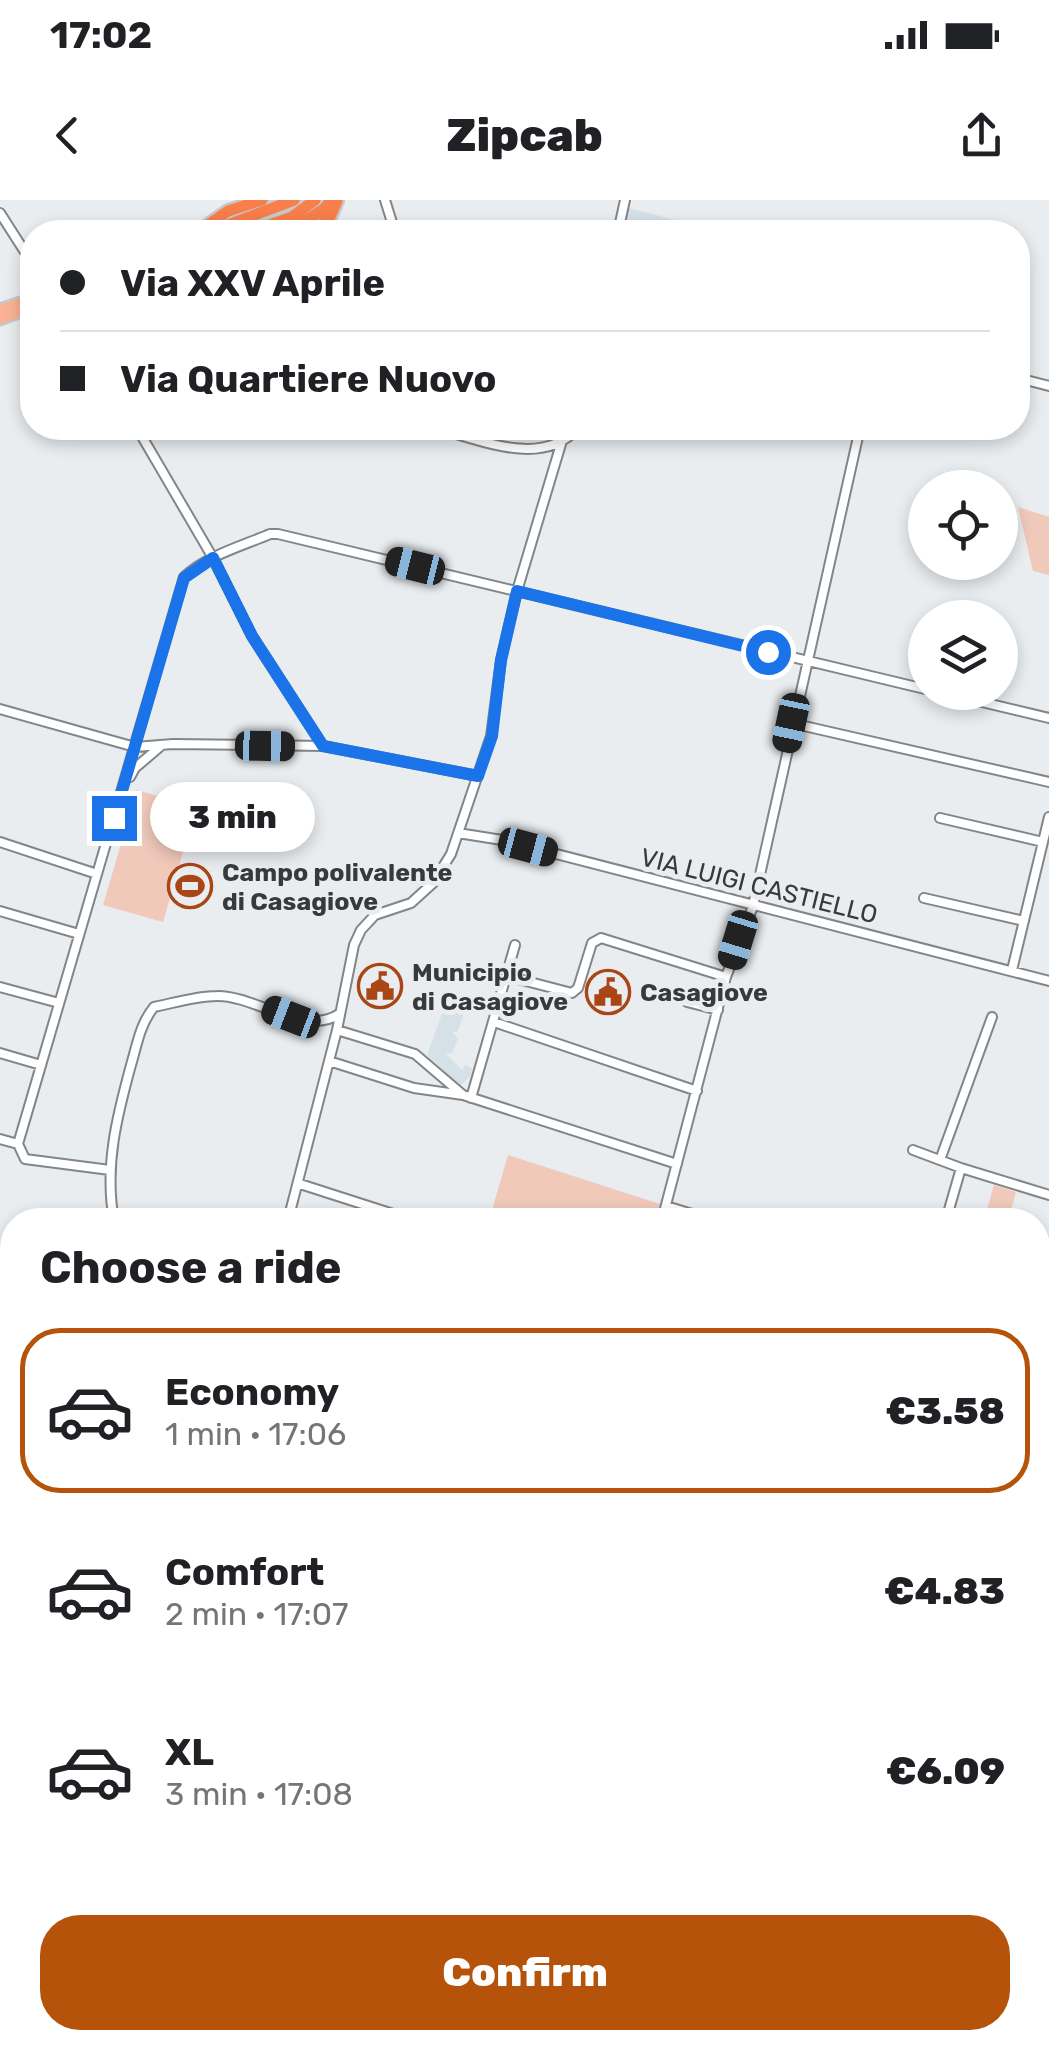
<!DOCTYPE html>
<html lang="en">
<head>
<meta charset="utf-8">
<style>
  body { margin:0; font-family:Rubik,sans-serif; background:#f6f6f6; color:#202124; height:100vh; display:flex; flex-direction:column; font-size:38px; white-space:nowrap }
  * { box-sizing:border-box; margin:0 }
  p { font-size:32px; color:#757577 }
  .icon { flex:none; width:55px; height:55px; fill:none; stroke:currentColor; stroke-width:2; stroke-linecap:round; stroke-linejoin:round }
  .map { position:relative; flex:1; overflow:hidden }
  .details { position:absolute; left:0px; top:1008px; width:1050px; height:842px; display:flex; flex-direction:column; background:#fff; border-radius:40px 40px 0 0; box-shadow:0 5px 15px #0003 }
  .details>* { flex:none }
  .top-card { position:absolute; left:20px; top:20px; width:1010px; height:220px; border-radius:40px; box-shadow:0 5px 15px #0003; display:grid; align-content:center; height:220px; padding:0 40px; background:#fff }
  .buttons { position:absolute; left:908px; top:270px; display:grid; gap:20px }
  .buttons a { display:grid; place-items:center; width:110px; height:110px; border-radius:50%; background:#fff; box-shadow:0 5px 15px #0003; font-size:50px }
  .end { position:absolute; width:45px; height:45px; margin:-22px; border:12px solid #1a73e8; background:#fff; box-shadow:0 0 0 5px #fff }
  .from { border-radius:50% }
  .bubble { position:absolute; height:70px; border-radius:35px; background:#fff; box-shadow:0 5px 15px #0003; font-size:32px; font-weight:800; line-height:70px; text-align:center }
  .car { position:absolute; width:30px; height:60px; margin:-30px -15px; border-radius:12px; box-shadow:0 0 8px 2px #0007; background:linear-gradient(#222 24%,#8ab4d8 0 40%,#222 0 76%,#8ab4d8 0 86%,#222 0) }
  .top-card b { display:flex; align-items:center; gap:35px; height:95px; font-size:38px }
  .top-card b+b { border-top:2px solid #e0e0e0 }
  .top-card i { width:25px; height:25px; background:#202124 }
  ul { padding:0; list-style:none }
  li { display:flex; align-items:center; gap:30px; height:165px; margin:0 20px 15px; padding:0 20px; border:5px solid transparent; border-radius:40px }
  li div { flex:1 }
  li b { display:block; font-size:38px }
  li em { font-style:normal; font-weight:800 }
  li.current { border-color:#b45309 }
  li>.icon { width:90px; height:90px; stroke-width:1.5 }
  h2 { padding:0 40px; font-size:45px; line-height:120px }
  .action { display:flex; gap:20px; margin-top:auto; padding:20px 40px }
  .action a { flex:1; height:115px; border-radius:40px; background:#b45309; color:#fff; font-size:40px; font-weight:800; line-height:115px; text-align:center }
  .status { display:flex; justify-content:space-between; align-items:center; height:70px; padding:0 50px; background:#fff; direction:ltr }
  .status svg { height:28px; fill:currentColor }
  header { display:flex; justify-content:space-between; align-items:center; height:130px; padding:0 40px; background:#fff; font-size:45px; font-weight:800 }
  .map>svg:first-child { display:block }
  .built { fill:#d5e1e7 }
  .green { fill:#f0c9bb }
  .lines { fill:none; stroke-linecap:round; stroke-linejoin:round }
  .minor-casing { stroke:#828689; stroke-width:12 }
  .major-casing { stroke:#c7c8c8; stroke-width:15 }
  .highway-casing { stroke:#c7c8c8; stroke-width:16 }
  .minor { stroke:#fff; stroke-width:8 }
  .major { stroke:#fbb294; stroke-width:10 }
  .highway { stroke:#f87e4c; stroke-width:11 }
  .route { stroke:#1a73e8; stroke-width:12 }
  .labels { text-anchor:middle; dominant-baseline:central; stroke-width:10; stroke-linejoin:round; paint-order:stroke }
  .poi-label { font-size:25px; font-weight:bold; fill:#37393a; stroke:#e9edf0; text-anchor:start }
  .street-label { font-size:25px; fill:#37393a; stroke:#e9edf0 }
</style>
</head>
<body>
<div class="status"><b>17:02</b><svg viewBox="0 0 49 12"><path d="M0 12V9h3v3zM5 12V6h3v6zM10 12V3h3v9zM15 12V0h3v12zM26 1h20v11H26zM47 4h2v5h-2z"/></svg></div>
<header><svg class="icon" aria-label="back" viewBox="0 0 24 24"><path d="M15 5l-7 7 7 7"/></svg>Zipcab<svg class="icon" aria-label="share" viewBox="0 0 24 24"><path d="M12 15V3M7 8l5-5 5 5M5 13v7h14v-7"/></svg></header>
<div class="map">
<svg width="1049" height="1849" viewBox="0 0 1049 1849">
  <rect width="100%" height="100%" fill="#e9edf0"/>
  <path class="built" d="M629 8 717 31 624 32Z
    M451 789 470 795 458 831 453 832 458 839 452 853 446 854 462 870 465 865 472 868 471 875 460 886 427 855Z"/>
  <path class="green" d="M1018 307 1049 317V375L1033 371Z
    M137 590 196 607 163 722 103 705Z
    M508 955 660 1004 655 1020H521L492 1010Z
    M994 985 1016 992 1008 1020H984Z
    M1038 1234 1049 1237V1303L1038 1349Z
    M0 1670 12 1673V1838H38L35 1849H0Z
    M1038 1742 1049 1745 1046 1837 1049 1849H976L980 1838H1038Z"/>
  <g class="lines">
    <defs>
      <path id="minor" d="M385 0 395 32
        M0 13 32 63
        M618 32 625 0
        M1018 178 1049 186
        M137 228 213 358 252 436 323 546
        M434 228C480 239 541 269 578 228
        M940 492 1049 518
        M0 509 135 547 173 544 323 546 478 576
        M791 523 1049 582
        M130 577 135 568 162 545
        M940 618 1043 642
        M458 633 502 640 1049 781
        M0 642 97 674
        M924 698 1024 721
        M0 711 79 734
        M1012 770 1049 617
        M507 776 572 793 578 788 592 743 601 738 726 777
        M0 787 59 803
        M687 802 718 810
        M494 822 697 891
        M0 853 41 865
        M329 861 414 888 463 895 415 854 337 830
        M463 895 677 964
        M471 898 515 745
        M0 939 18 944
        M913 950 961 968 946 1020
        M940 960 992 817
        M961 968 1049 995
        M110 970 25 959 18 944 184 377C206 356 242 346 270 334H278L925 489
        M300 984 412 1020
        M666 1006 712 1020
        M114 1020C104 967 117 916 131 865 137 845 140 824 154 807 174 803 196 796 217 796 254 795 306 837 339 814
        M288 1020 337 830 354 745 361 730 375 715 411 703 433 683 451 654 491 536 501 460 517 391 561 244
        M662 1020 726 777 753 706 860 228
        M0 1060 7 1062
        M1038 1115 1049 1118
        M0 1179 12 1173
        M1038 1373 1049 1326
        M0 1394 12 1397
        M0 1476 12 1479
        M0 1564 12 1567
        M578 1838 619 1849
        M635 1838 639 1849
        M614 1848 630 1838
        M233 1849 236 1838
        M435 1849 437 1838
        M786 1849 796 1838"/>
      <path id="major" d="M0 110 32 99
        M0 119 32 107"/>
      <path id="highway" d="M198 32 228 11 262 0
        M210 32 294 0
        M250 32 292 17 315 0
        M288 32 324 9 331 0
        M313 32 330 17 337 1"/>
    </defs>
    <use href="#minor" class="minor-casing"/>
    <use href="#major" class="major-casing"/>
    <use href="#highway" class="highway-casing"/>
    <use href="#minor" class="minor"/>
    <use href="#major" class="major"/>
    <use href="#highway" class="highway"/>
  </g>
  <g class="lines">
    <path class="route" d="M114 618 184 378 213 358 252 436 323 546 478 576 492 536 501 460 517 391 768 452"/>
  </g>
  <defs>
    <symbol id="stadium-ring" viewBox="-11 -11 22 22"><circle r="9.5" fill="#e9edf0" stroke="#aa4516" stroke-width="1.5"/><path d="M0-5a6.5 5 0 1 0 0 10a6.5 5 0 1 0 0-10ZM-3.5-1.8h7v3.6h-7Z" fill="#aa4516"/></symbol>
    <symbol id="civic-ring" viewBox="-11 -11 22 22"><circle r="9.5" fill="#e9edf0" stroke="#aa4516" stroke-width="1.5"/><path d="M-.6-6.5H3V-4.5H.6V-3L4-1V1h2V6H-6V1h2V-1L-.6-3ZM-1.2 2.5V6h2.4V2.5Z" fill="#aa4516"/></symbol>
  </defs>
  <g fill-rule="evenodd">
    <use href="#stadium-ring" x="165" y="661" width="50" height="50"/>
    <use href="#civic-ring" x="355" y="761" width="50" height="50"/>
    <use href="#civic-ring" x="583" y="767" width="50" height="50"/>
  </g>
  <g class="labels">
    <g class="poi-label">
      <text x="222" y="672">Campo polivalente<tspan x="222" dy="29">di Casagiove</tspan></text>
      <text x="412" y="772">Municipio<tspan x="412" dy="29">di Casagiove</tspan></text>
      <text x="640" y="792">Casagiove</text>
    </g>
    <g class="street-label">
      <text transform="translate(759 686) rotate(14)">VIA LUIGI CASTIELLO</text>
    </g>
  </g>
</svg>
<div class="buttons">
<a><svg class="icon" aria-label="locate" viewBox="0 0 24 24"><circle cx="12" cy="12" r="6"/><path d="M12 2v4M12 18v4M2 12h4M18 12h4"/></svg></a>
<a><svg class="icon" aria-label="layers" viewBox="0 0 24 24"><path d="M12 4l9 5-9 5-9-5zM3 14l9 5 9-5"/></svg></a>
</div>
<i class="end from" style="left:768px;top:452px"></i>
<i class="end" style="left:114px;top:618px"></i>
<div class="bubble" style="left:150px;top:582px;width:165px">3 min</div>
<i class="car" style="left:415px;top:366px;rotate:284deg"></i>
<i class="car" style="left:791px;top:523px;rotate:192deg"></i>
<i class="car" style="left:265px;top:546px;rotate:91deg"></i>
<i class="car" style="left:528px;top:647px;rotate:105deg"></i>
<i class="car" style="left:738px;top:740px;rotate:197deg"></i>
<i class="car" style="left:291px;top:817px;rotate:291deg"></i>
<div class="top-card">
<b><i class="from"></i>Via XXV Aprile</b>
<b><i></i>Via Quartiere Nuovo</b>
</div>
<section class="details">
<h2>Choose a ride</h2>
<ul>
<li class="current"><svg class="icon" aria-label="car" viewBox="0 0 24 24"><path d="M5 17H2v-5l4-1 3-4h7l3 4 3 1v5h-3M9 17h6M6 11h13"/><circle cx="7" cy="17" r="2"/><circle cx="17" cy="17" r="2"/></svg><div><b>Economy</b><p>1 min · 17:06</p></div><em>€3.58</em></li>
<li><svg class="icon" aria-label="car" viewBox="0 0 24 24"><path d="M5 17H2v-5l4-1 3-4h7l3 4 3 1v5h-3M9 17h6M6 11h13"/><circle cx="7" cy="17" r="2"/><circle cx="17" cy="17" r="2"/></svg><div><b>Comfort</b><p>2 min · 17:07</p></div><em>€4.83</em></li>
<li><svg class="icon" aria-label="car" viewBox="0 0 24 24"><path d="M5 17H2v-5l4-1 3-4h7l3 4 3 1v5h-3M9 17h6M6 11h13"/><circle cx="7" cy="17" r="2"/><circle cx="17" cy="17" r="2"/></svg><div><b>XL</b><p>3 min · 17:08</p></div><em>€6.09</em></li>
</ul>
<div class="action"><a>Confirm</a></div>
</section>
</div>
</body>
</html>
